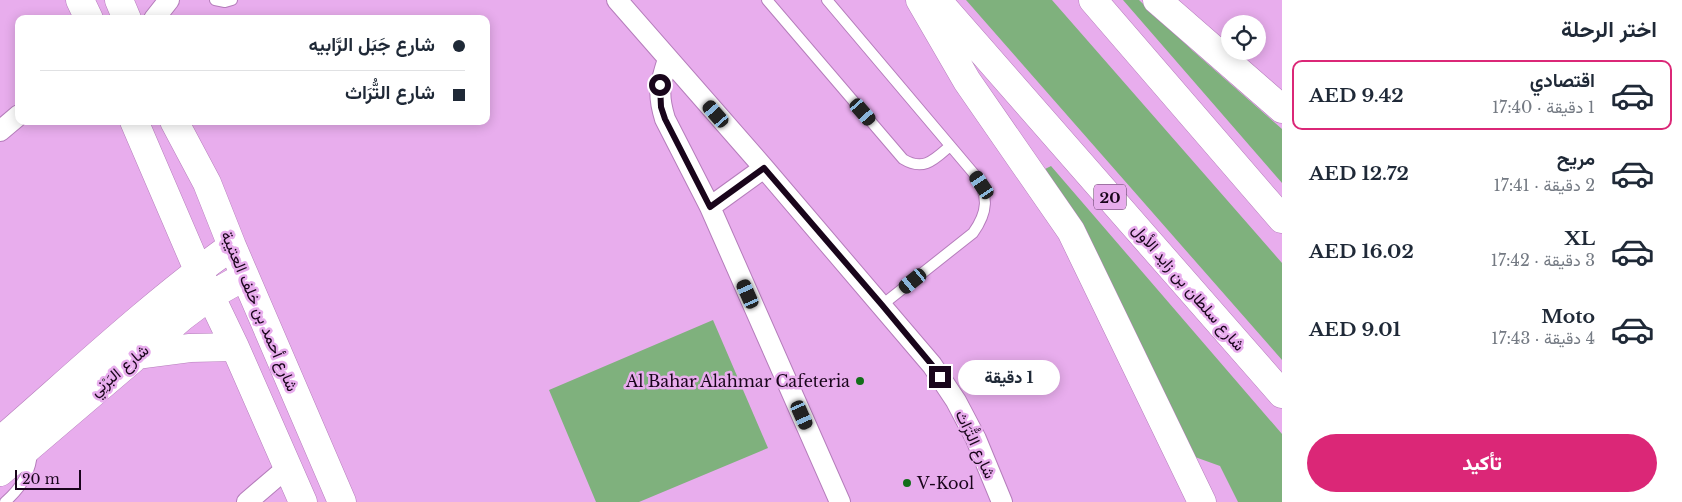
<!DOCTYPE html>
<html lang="ar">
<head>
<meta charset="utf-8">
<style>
  body { margin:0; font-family:"Libre Baskerville",Vazirmatn,serif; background:#f2f2f3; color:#1f2937; direction:rtl; height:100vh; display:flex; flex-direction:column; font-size:19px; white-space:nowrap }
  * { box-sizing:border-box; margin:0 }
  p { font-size:16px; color:#747a83 }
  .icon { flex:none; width:28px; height:28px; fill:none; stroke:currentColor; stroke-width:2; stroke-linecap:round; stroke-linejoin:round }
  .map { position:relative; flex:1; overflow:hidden; direction:ltr }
  .sheet { display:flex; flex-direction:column; background:#fff; width:400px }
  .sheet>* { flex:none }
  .hud { position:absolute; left:15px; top:15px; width:475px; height:110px; border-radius:10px; box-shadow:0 2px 12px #0003; direction:rtl; display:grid; align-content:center; height:110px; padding:0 25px; background:#fff }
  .fabs { position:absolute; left:1221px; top:15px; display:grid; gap:10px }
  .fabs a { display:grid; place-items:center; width:45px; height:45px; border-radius:50%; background:#fff; box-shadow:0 2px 12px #0003; font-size:25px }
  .scale { position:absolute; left:15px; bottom:12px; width:66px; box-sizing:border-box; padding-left:5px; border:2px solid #19051b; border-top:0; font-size:14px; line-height:18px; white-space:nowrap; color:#19051b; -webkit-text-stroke:4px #e8aded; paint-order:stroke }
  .end { position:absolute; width:22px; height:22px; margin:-11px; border:6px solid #19051b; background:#fff; box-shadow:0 0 0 2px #fff }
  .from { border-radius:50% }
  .bubble { position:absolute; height:35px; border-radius:18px; background:#fff; box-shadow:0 2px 12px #0003; font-size:16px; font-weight:800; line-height:35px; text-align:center; direction:rtl }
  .car { position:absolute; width:15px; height:30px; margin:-15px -8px; border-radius:6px; box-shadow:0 0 4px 1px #0007; background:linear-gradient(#222 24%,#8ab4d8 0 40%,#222 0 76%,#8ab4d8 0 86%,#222 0) }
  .hud b { display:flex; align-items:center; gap:18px; height:48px; font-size:19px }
  .hud b+b { border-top:1px solid #e0e1e3 }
  .hud i { width:12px; height:12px; background:#1f2937 }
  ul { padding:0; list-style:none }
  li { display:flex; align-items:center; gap:15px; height:70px; margin:0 10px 8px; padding:0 15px; border:2px solid transparent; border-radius:10px }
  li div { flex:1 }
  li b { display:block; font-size:19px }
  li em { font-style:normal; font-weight:800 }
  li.on { border-color:#db2777 }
  li>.icon { width:45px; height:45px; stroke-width:1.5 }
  h2 { padding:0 25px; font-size:22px; line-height:60px }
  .button { display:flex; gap:10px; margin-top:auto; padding:10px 25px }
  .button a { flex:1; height:58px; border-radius:30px; background:#db2777; color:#fff; font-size:20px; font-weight:800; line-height:58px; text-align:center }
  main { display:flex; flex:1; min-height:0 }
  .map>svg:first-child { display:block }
  .green { fill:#7fb17d }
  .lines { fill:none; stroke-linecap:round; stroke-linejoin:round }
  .lane-casing { stroke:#b57dbb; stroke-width:12 }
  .street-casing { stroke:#b57dbb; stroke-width:22 }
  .secondary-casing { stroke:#b57dbb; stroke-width:29 }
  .primary-casing { stroke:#b57dbb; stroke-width:29 }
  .lane { stroke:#fff; stroke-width:10 }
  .street { stroke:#fff; stroke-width:20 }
  .secondary { stroke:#fff; stroke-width:28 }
  .primary { stroke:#fff; stroke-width:28 }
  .route { stroke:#19051b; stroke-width:6 }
  .poi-dot { fill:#136e1a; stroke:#e8aded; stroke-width:2 }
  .labels { text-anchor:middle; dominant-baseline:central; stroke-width:5; stroke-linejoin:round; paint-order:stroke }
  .shield { fill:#e8aded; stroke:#57375a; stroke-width:1 }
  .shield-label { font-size:15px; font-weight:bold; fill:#19051b }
  .street-label { font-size:16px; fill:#19051b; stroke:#e8aded }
  .poi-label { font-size:16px; fill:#19051b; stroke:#e8aded; text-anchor:end }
</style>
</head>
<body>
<main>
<section class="sheet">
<h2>اختر الرحلة</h2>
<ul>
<li class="on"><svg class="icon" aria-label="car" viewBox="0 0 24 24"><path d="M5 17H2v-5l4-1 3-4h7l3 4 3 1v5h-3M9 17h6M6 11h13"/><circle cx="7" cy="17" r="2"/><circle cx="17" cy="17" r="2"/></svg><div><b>اقتصادي</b><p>1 دقيقة · 17:40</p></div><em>AED 9.42</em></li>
<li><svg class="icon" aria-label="car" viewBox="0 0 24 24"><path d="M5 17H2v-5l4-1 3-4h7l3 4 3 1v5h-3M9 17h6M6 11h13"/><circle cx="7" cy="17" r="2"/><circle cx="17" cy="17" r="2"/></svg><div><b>مريح</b><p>2 دقيقة · 17:41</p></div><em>AED 12.72</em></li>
<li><svg class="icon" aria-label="car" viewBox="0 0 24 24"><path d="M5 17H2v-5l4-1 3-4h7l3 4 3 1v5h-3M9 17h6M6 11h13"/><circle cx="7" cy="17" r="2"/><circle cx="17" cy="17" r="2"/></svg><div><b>XL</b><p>3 دقيقة · 17:42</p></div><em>AED 16.02</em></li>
<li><svg class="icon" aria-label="car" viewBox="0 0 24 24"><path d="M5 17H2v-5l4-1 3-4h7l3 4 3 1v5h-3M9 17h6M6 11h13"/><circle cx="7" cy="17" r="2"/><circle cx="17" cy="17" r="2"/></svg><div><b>Moto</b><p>4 دقيقة · 17:43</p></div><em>AED 9.01</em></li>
</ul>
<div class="button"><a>تأكيد</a></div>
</section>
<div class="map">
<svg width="1282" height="502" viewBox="0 0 1282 502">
  <rect width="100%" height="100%" fill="#e8aded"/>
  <path class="green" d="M966 0H1052L1282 263V360Z
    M1123 0H1139L1193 51 1282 129V183Z
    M1051 166 1282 434V502H1238L1220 466 1195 457 1084 237 1045 169Z
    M713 320 768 448 639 502H596L549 390Z"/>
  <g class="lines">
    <defs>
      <path id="lane" d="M215 0 225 2 232 0
        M767 0 903 159C924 172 935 159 950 146
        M827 0 975 175C989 196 988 212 973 233L882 305
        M5 502C20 489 31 472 32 452"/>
      <path id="street" d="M617 0 764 168 932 365 956 401 976 439 1002 502
        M154 19 169 0
        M668 59C660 84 657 93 665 119L710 207 840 502
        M0 131 19 115
        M710 207 764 168
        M247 502 288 467"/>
      <path id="secondary" d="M80 0 89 19
        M119 0 127 19
        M134 121 198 270 235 347 303 502
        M174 121 207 183 232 246 342 502
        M136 355 190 348 235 347
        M0 441C76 375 150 305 232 246
        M0 472 182 317 210 296 245 276"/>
      <path id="primary" d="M920 0 967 81 1071 231 1202 502
        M937 0 1282 394
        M1093 0 1282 219
        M1157 0 1282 109"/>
    </defs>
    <use href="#lane" class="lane-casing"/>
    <use href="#street" class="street-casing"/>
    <use href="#secondary" class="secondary-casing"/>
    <use href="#primary" class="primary-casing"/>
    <use href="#lane" class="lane"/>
    <use href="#street" class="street"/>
    <use href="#secondary" class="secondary"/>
    <use href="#primary" class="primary"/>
  </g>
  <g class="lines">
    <path class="route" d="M660 85 661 107 665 119 710 207 764 168 882 305 932 365 940 377"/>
  </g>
  <g class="poi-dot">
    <circle cx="860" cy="381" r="5"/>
    <circle cx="907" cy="483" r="5"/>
  </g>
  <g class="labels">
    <rect class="shield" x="1094" y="184.5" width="32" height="25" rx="4"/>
    <g class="shield-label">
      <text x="1110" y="197">20</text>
    </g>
    <g class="street-label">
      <text transform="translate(1189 287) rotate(49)">شارع سلطان بن زايد الأول</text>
      <text transform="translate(260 311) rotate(67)">شارع أحمد بن خلف العتيبة</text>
      <text transform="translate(119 370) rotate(-40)">شارع البَرْنِي</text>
      <text transform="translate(976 444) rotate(65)">شارع التُّرَاث</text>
    </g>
    <g class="poi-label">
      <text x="850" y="381">Al Bahar Alahmar Cafeteria</text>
      <text x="917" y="483" text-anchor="start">V-Kool</text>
    </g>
  </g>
</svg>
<div class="fabs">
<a><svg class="icon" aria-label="locate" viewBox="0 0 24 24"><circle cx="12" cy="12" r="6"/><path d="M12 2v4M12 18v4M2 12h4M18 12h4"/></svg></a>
</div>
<div class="scale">20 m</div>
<i class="end from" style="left:660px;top:85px"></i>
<i class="end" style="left:940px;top:377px"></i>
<div class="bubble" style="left:958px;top:360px;width:102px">1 دقيقة</div>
<i class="car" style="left:863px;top:112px;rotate:139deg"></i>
<i class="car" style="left:716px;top:114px;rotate:319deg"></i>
<i class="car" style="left:982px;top:185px;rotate:326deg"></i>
<i class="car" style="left:913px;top:281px;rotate:231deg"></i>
<i class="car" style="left:748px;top:294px;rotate:336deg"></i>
<i class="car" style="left:802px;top:415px;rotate:156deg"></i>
<div class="hud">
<b><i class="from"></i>شارع جَبَل الرَّابيه</b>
<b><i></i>شارع التُّرَاث</b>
</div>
</div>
</main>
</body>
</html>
